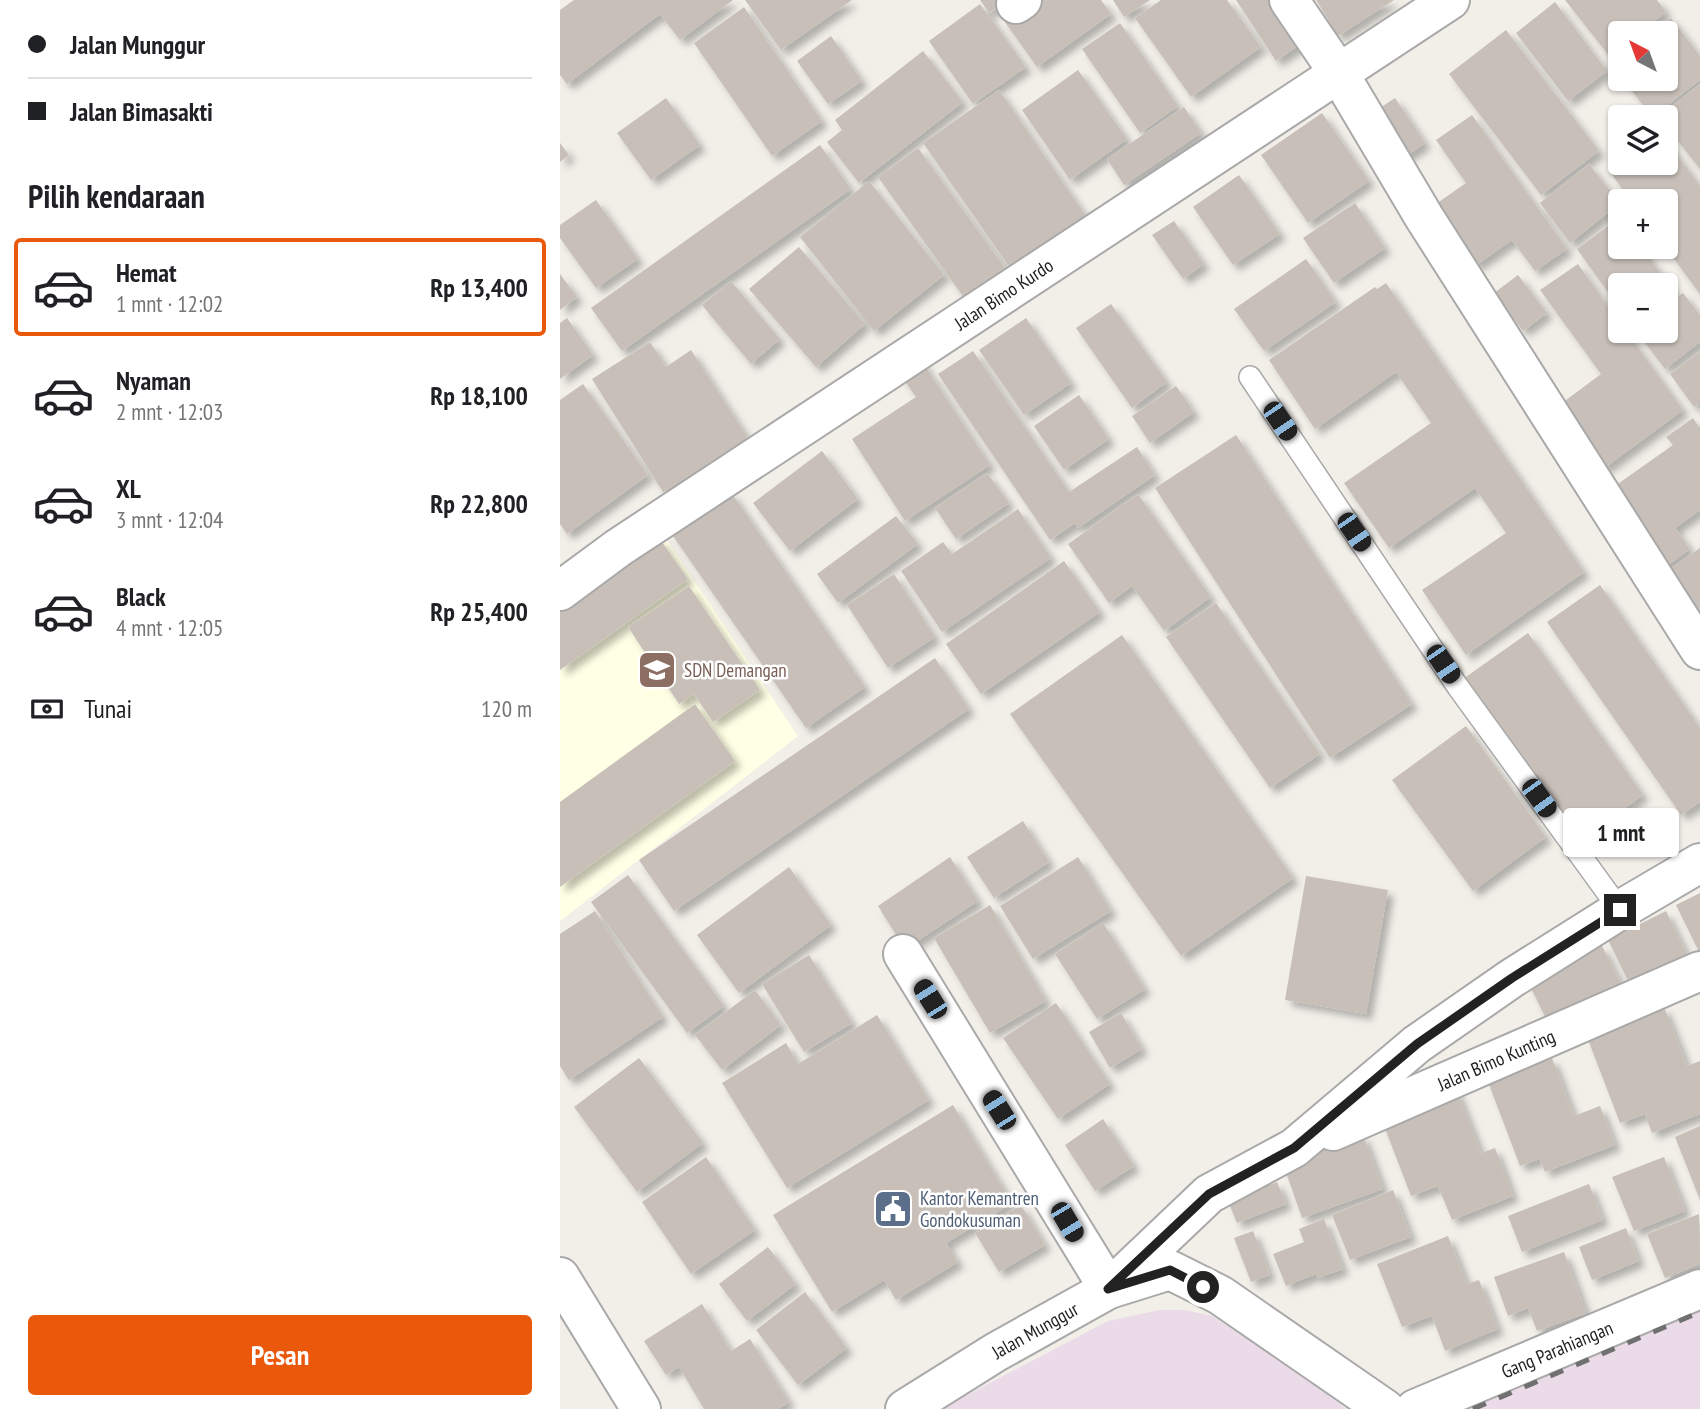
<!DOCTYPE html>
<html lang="id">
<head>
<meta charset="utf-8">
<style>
  body { margin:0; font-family:"PT Sans Narrow",sans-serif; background:#f2f2f2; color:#202124; height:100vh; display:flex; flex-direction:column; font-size:26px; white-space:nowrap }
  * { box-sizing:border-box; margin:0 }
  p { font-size:23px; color:#757577 }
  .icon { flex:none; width:38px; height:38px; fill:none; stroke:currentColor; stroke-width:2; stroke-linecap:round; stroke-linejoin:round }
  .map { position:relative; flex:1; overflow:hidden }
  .panel { display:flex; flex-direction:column; background:#fff; width:560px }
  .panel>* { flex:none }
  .banner { display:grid; align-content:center; height:154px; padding:0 28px; background:#fff }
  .needle { width:46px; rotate:319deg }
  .tools { position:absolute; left:1048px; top:21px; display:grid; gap:14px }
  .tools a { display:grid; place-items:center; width:70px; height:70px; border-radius:7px; background:#fff; box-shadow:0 2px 5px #0004; font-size:35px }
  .end { position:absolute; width:32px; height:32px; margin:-16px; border:9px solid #222; background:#fff; box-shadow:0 0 0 4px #fff }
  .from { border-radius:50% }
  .bubble { position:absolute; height:49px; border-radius:7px; background:#fff; box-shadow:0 2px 5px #0004; font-size:23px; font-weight:600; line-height:49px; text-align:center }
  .car { position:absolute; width:21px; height:42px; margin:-21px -10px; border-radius:9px; box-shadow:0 0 5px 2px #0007; background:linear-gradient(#222 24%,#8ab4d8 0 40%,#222 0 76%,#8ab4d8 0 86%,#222 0) }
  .banner b { display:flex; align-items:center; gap:24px; height:66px; font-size:26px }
  .banner b+b { border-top:2px solid #e0e0e0 }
  .banner i { width:18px; height:18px; background:#202124 }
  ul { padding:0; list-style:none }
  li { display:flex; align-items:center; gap:21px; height:98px; margin:0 14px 10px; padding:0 14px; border:4px solid transparent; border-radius:7px }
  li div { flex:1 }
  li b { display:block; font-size:26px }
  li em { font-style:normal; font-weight:600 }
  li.active { border-color:#ea580c }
  li>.icon { width:63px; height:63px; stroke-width:1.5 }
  h2 { padding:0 28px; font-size:32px; line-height:84px }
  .pay { display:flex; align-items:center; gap:18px; height:77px; padding:0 28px; font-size:26px }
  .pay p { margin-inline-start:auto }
  .action { display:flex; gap:14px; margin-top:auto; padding:14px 28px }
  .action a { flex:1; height:80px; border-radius:7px; background:#ea580c; color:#fff; font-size:28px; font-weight:600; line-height:80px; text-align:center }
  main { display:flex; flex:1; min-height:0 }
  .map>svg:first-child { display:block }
  .industrial { fill:#ebdbe8 }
  .education { fill:#ffffe5 }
  .building { fill:#c7bfb8; filter:url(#shadow) }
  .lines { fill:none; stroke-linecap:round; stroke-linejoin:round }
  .service-casing { stroke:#a9a9a9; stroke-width:24 }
  .minor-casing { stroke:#a9a9a9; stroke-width:42 }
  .tertiary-casing { stroke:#a9a9a9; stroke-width:42 }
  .service { stroke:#fff; stroke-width:21 }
  .minor { stroke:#fff; stroke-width:38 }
  .tertiary { stroke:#fff; stroke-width:38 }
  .rail { stroke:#707070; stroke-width:5; stroke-dasharray:14 14; stroke-linecap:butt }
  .route { stroke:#222; stroke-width:9 }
  .labels { text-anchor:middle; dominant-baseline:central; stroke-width:5; stroke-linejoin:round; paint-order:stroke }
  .street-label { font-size:19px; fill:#222; stroke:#fff }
  .education-label { font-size:19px; fill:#785e54; stroke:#fff; text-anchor:start }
  .service-label { font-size:19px; fill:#4e5e75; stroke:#fff; text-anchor:start }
</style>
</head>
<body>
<main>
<section class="panel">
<div class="banner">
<b><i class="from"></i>Jalan Munggur</b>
<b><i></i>Jalan Bimasakti</b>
</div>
<h2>Pilih kendaraan</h2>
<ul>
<li class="active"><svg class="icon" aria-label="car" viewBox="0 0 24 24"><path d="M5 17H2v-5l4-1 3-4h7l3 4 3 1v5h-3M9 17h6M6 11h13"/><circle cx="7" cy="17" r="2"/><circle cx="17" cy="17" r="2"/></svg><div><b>Hemat</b><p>1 mnt · 12:02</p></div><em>Rp 13,400</em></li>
<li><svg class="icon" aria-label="car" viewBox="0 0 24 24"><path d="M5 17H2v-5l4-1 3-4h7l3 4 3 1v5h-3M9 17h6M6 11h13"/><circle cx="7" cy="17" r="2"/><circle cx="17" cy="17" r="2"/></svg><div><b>Nyaman</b><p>2 mnt · 12:03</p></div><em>Rp 18,100</em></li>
<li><svg class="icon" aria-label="car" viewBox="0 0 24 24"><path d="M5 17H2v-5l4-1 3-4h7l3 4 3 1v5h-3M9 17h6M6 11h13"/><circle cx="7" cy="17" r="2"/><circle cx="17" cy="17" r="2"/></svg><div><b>XL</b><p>3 mnt · 12:04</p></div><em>Rp 22,800</em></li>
<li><svg class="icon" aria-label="car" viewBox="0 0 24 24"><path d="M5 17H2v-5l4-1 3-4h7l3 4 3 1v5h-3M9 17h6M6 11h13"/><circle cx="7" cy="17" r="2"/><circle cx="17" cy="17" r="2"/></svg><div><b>Black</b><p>4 mnt · 12:05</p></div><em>Rp 25,400</em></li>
</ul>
<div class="pay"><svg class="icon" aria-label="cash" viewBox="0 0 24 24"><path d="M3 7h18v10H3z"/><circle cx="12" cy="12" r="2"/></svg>Tunai<p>120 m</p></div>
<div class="action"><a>Pesan</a></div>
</section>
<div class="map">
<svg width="1140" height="1409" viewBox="0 0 1140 1409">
  <defs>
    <filter id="shadow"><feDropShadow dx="6" dy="6" stdDeviation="3.5" flood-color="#0004"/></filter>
  </defs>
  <rect width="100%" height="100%" fill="#f2efe9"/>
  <path class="industrial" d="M1140 1304V1409H894Z
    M600 1310H625L652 1316 734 1369 786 1409H380L548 1321Z"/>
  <path class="education" d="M101 531 238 736 0 921V604Z"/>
  <path class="building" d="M14 0H173L120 40 100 14 7 84 0 75V10Z
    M185 0H292L221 50Z
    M420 0H447L429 13Z
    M467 0H541L551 14 477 67 442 18Z
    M553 0H590L564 17Z
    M601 0H667L701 47 631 97 575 18Z
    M676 0H722L748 39 716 61Z
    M756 0H834L778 36Z
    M1005 0H1097L1106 12 1079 33H1060V48L1050 57Z
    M995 2 1047 71 1008 101 956 33Z
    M420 4 466 67 413 104 369 41Z
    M184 7 262 121 212 156 134 43Z
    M1111 18 1140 56V80L1092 117 1063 79H1106V33H1091Z
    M560 23 618 106 580 133 522 49Z
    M946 30 1039 151 981 195 889 74Z
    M271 36 302 81 268 104 237 61Z
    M363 51 403 102 299 183 267 142 282 130 275 120Z
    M1060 57V76L1051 64Z
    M518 70 567 139 510 180 462 110Z
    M1140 84V169L1106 126V117H1098Z
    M439 90 526 216 450 268 363 143Z
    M106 98 140 145 91 180 57 133Z
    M835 98 865 143 836 163 805 118Z
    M624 107 641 133 564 185 547 159Z
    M762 113 809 181 748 223 701 155Z
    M912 115 1007 249 975 271 952 240 915 266 873 206 906 183 876 140Z
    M1106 140 1140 186V294L1106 248V201H1071L1050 172 1062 163H1106Z
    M0 143 9 155 0 162Z
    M260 145 291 189 62 351 31 308Z
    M358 148 448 272 407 302 318 177Z
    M1029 164 1060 203 1010 243 980 203Z
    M679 175 720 234 673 265 633 207Z
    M309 181 384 275 314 331 240 237Z
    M36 200 78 259 36 288 0 238V225Z
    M795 203 825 248 774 283 743 238Z
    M1060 217V247H1081L1117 295 1106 303V285H1060V309L1017 249Z
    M614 221 644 264 623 279 592 235Z
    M239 247 305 324 256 367 189 289Z
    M746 259 776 302 704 351 674 309Z
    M1018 264 1060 323V331H1066L1123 410 1043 469 998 406 1041 374 980 290Z
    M0 274 17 297 0 310Z
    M958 275 987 313 963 331 934 293Z
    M171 281 220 339 191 364 142 305Z
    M826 283 1024 572 906 655 862 590 946 533 915 488 829 548 784 483 871 423 836 372 755 429 709 360 815 287 817 289Z
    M1123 293 1140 315V342L1105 369 1076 331H1106V306Z
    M551 304 607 382 572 408 516 328Z
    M7 318 33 355 0 379V323Z
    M466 318 511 383 464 415 419 350Z
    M90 342 106 367 131 350 188 438 103 492 32 379Z
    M413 351 509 492 577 447 595 475 518 528 515 523 490 540 378 374Z
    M1140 352V402L1134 407 1110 374Z
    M361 360 430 465 345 521 292 439 356 397 340 374Z
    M23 384 88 475 7 534 0 524V400Z
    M616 386 634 412 590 443 572 416Z
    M519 395 549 439 504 470 474 426Z
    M1133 418 1140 428V510L1115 528 1130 549 1100 571 1045 493 1113 445 1106 437Z
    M676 435 852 704 770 758 595 488Z
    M262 451 298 499 230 551 193 503Z
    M427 473 449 503 396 539 375 508Z
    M171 492 305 687 246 728 111 533Z
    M578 494 651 597 604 631 572 586 549 603 508 544Z
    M458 509 491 558 382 632 341 571 383 542 392 554Z
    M336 516 358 544 278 603 257 574Z
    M100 539 128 579 0 670V610Z
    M1140 548V617L1102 575Z
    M504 561 540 612 421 694 386 644Z
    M334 574 375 637 328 668 287 605Z
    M1040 585 1140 728V802L1121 815 987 622Z
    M129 586 200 690 153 722 134 694 119 704 68 627Z
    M656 603 760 754 710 788 606 637Z
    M968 633 1083 795 1019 841 903 679Z
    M562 635 733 878 621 956 450 714Z
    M375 658 409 709 114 911 79 860Z
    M135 704 175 761 0 887V802Z
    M906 726 986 837 913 891 832 780Z
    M463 821 489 862 434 898 407 857Z
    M390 857 418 901 345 949 318 906Z
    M518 857 551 911 473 959 440 906Z
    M229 867 271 925 179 993 137 935Z
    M68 875 164 1006 127 1033 31 902Z
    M746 876 828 890 806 1014 725 1000Z
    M1140 893V954L1116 905Z
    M430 905 486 1001 430 1033 374 938Z
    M35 911 103 1017 9 1080 0 1066V934Z
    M1106 911 1130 961 1072 989 1048 940Z
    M543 923 585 989 537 1019 495 954Z
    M1042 946 1064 990 990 1027 968 982Z
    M249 955 292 1023 244 1052 202 984Z
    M195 990 221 1025 162 1070 135 1035Z
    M496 1003 550 1084 498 1119 443 1038Z
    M1104 1007 1127 1066 1140 1061V1114L1092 1133 1085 1114 1060 1123 1027 1037Z
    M561 1013 582 1049 550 1068 529 1032Z
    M317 1015 369 1100 227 1188 162 1083 226 1043 238 1064Z
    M79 1058 143 1143 77 1192 14 1107Z
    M992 1058 1014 1116 1040 1106 1055 1145 985 1172 980 1159 960 1166 928 1082Z
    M896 1089 921 1153 935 1148 953 1196 892 1220 878 1186 851 1196 821 1118Z
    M393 1105 452 1203 386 1243 398 1262 336 1300 324 1280 272 1312 213 1215Z
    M543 1119 574 1166 535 1191 505 1145Z
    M1140 1126V1200L1115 1137Z
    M803 1135 823 1189 742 1218 723 1164Z
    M146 1157 195 1230 131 1274 82 1202Z
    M1104 1157 1125 1211 1074 1231 1052 1177Z
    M717 1182 726 1204 677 1223 668 1201Z
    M1029 1184 1043 1220 962 1252 948 1216Z
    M833 1190 851 1237 790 1260 772 1215Z
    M461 1205 485 1245 439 1272 415 1233Z
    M1139 1214 1140 1264 1105 1278 1087 1234Z
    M764 1219 783 1269 758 1278 756 1274 726 1286 713 1254 744 1242 739 1229Z
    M1066 1228 1079 1261 1032 1280 1019 1247Z
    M693 1231 710 1275 691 1282 674 1238Z
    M888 1236 907 1284 919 1280 938 1329 885 1351 872 1316 842 1327 817 1264Z
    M208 1247 236 1284 187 1321 159 1284Z
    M1004 1252 1026 1313 977 1331 968 1308 948 1316 934 1277Z
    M245 1292 287 1348 238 1385 196 1330Z
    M142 1304 171 1351 190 1339 229 1402 218 1409H144L119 1367 106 1375 84 1341Z"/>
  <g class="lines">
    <defs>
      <path id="service" d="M690 377 898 687 1060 910"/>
      <g id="minor">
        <path d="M729 0 778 72 864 217 1140 650"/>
        <path d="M456 4 462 0"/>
        <path id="s1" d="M0 591 58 548 890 0"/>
        <path d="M343 954 549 1289 649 1194 734 1148 857 1044 952 978 1060 910 1140 863"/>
        <path id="s2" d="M773 1131 1140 971"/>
        <path id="s3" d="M855 1409 1140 1289"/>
      </g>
      <g id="tertiary">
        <path d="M0 1277 81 1409"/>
        <path id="s4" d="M345 1409 436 1352 549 1289 610 1270 660 1295 825 1409"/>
      </g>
    </defs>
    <use href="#service" class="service-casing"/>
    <use href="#minor" class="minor-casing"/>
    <use href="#tertiary" class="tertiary-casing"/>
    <use href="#service" class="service"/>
    <use href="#minor" class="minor"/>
    <use href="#tertiary" class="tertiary"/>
    <path class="rail" d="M913 1409 1140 1312"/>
  </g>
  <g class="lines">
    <path class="route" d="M643 1287 610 1270 548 1289 649 1194 734 1148 857 1044 952 978 1060 910"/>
  </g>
  <defs>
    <symbol id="school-square" viewBox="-11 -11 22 22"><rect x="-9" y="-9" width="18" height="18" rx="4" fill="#8d6e63" stroke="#fff"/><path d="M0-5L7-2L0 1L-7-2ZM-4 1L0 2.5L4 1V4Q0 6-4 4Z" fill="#fff"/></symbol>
    <symbol id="civic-square" viewBox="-11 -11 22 22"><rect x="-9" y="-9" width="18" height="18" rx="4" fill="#5c6f8a" stroke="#fff"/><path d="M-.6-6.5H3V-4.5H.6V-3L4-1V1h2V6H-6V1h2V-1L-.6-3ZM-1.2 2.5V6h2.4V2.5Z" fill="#fff"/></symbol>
  </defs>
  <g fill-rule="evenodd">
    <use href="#school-square" x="75" y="648" width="44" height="44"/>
    <use href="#civic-square" x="311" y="1187" width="44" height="44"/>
  </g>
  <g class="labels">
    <g class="street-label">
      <text stroke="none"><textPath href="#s1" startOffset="534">Jalan Bimo Kurdo</textPath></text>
      <text stroke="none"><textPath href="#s2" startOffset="178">Jalan Bimo Kunting</textPath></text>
      <text stroke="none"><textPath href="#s4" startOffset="152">Jalan Munggur</textPath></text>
      <text stroke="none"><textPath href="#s3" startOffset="154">Gang Parahiangan</textPath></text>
    </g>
    <g class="education-label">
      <text x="124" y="670">SDN Demangan</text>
    </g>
    <g class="service-label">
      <text x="360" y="1198">Kantor Kemantren<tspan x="360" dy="22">Gondokusuman</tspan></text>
    </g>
  </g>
</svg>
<div class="tools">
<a><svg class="needle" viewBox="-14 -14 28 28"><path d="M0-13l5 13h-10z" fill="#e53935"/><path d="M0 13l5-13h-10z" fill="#757577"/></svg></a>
<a><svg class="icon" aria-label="layers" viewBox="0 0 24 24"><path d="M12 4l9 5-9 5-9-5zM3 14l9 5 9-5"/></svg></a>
<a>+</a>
<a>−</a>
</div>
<i class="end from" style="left:643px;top:1287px"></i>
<i class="end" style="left:1060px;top:910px"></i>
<div class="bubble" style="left:1003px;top:808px;width:116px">1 mnt</div>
<i class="car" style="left:720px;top:421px;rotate:146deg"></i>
<i class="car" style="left:794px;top:532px;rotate:146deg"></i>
<i class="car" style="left:883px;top:664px;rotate:146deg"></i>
<i class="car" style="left:979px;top:798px;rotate:144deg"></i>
<i class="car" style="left:370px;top:999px;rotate:328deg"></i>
<i class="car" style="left:439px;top:1110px;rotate:328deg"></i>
<i class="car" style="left:507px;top:1222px;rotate:149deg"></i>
</div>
</main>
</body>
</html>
